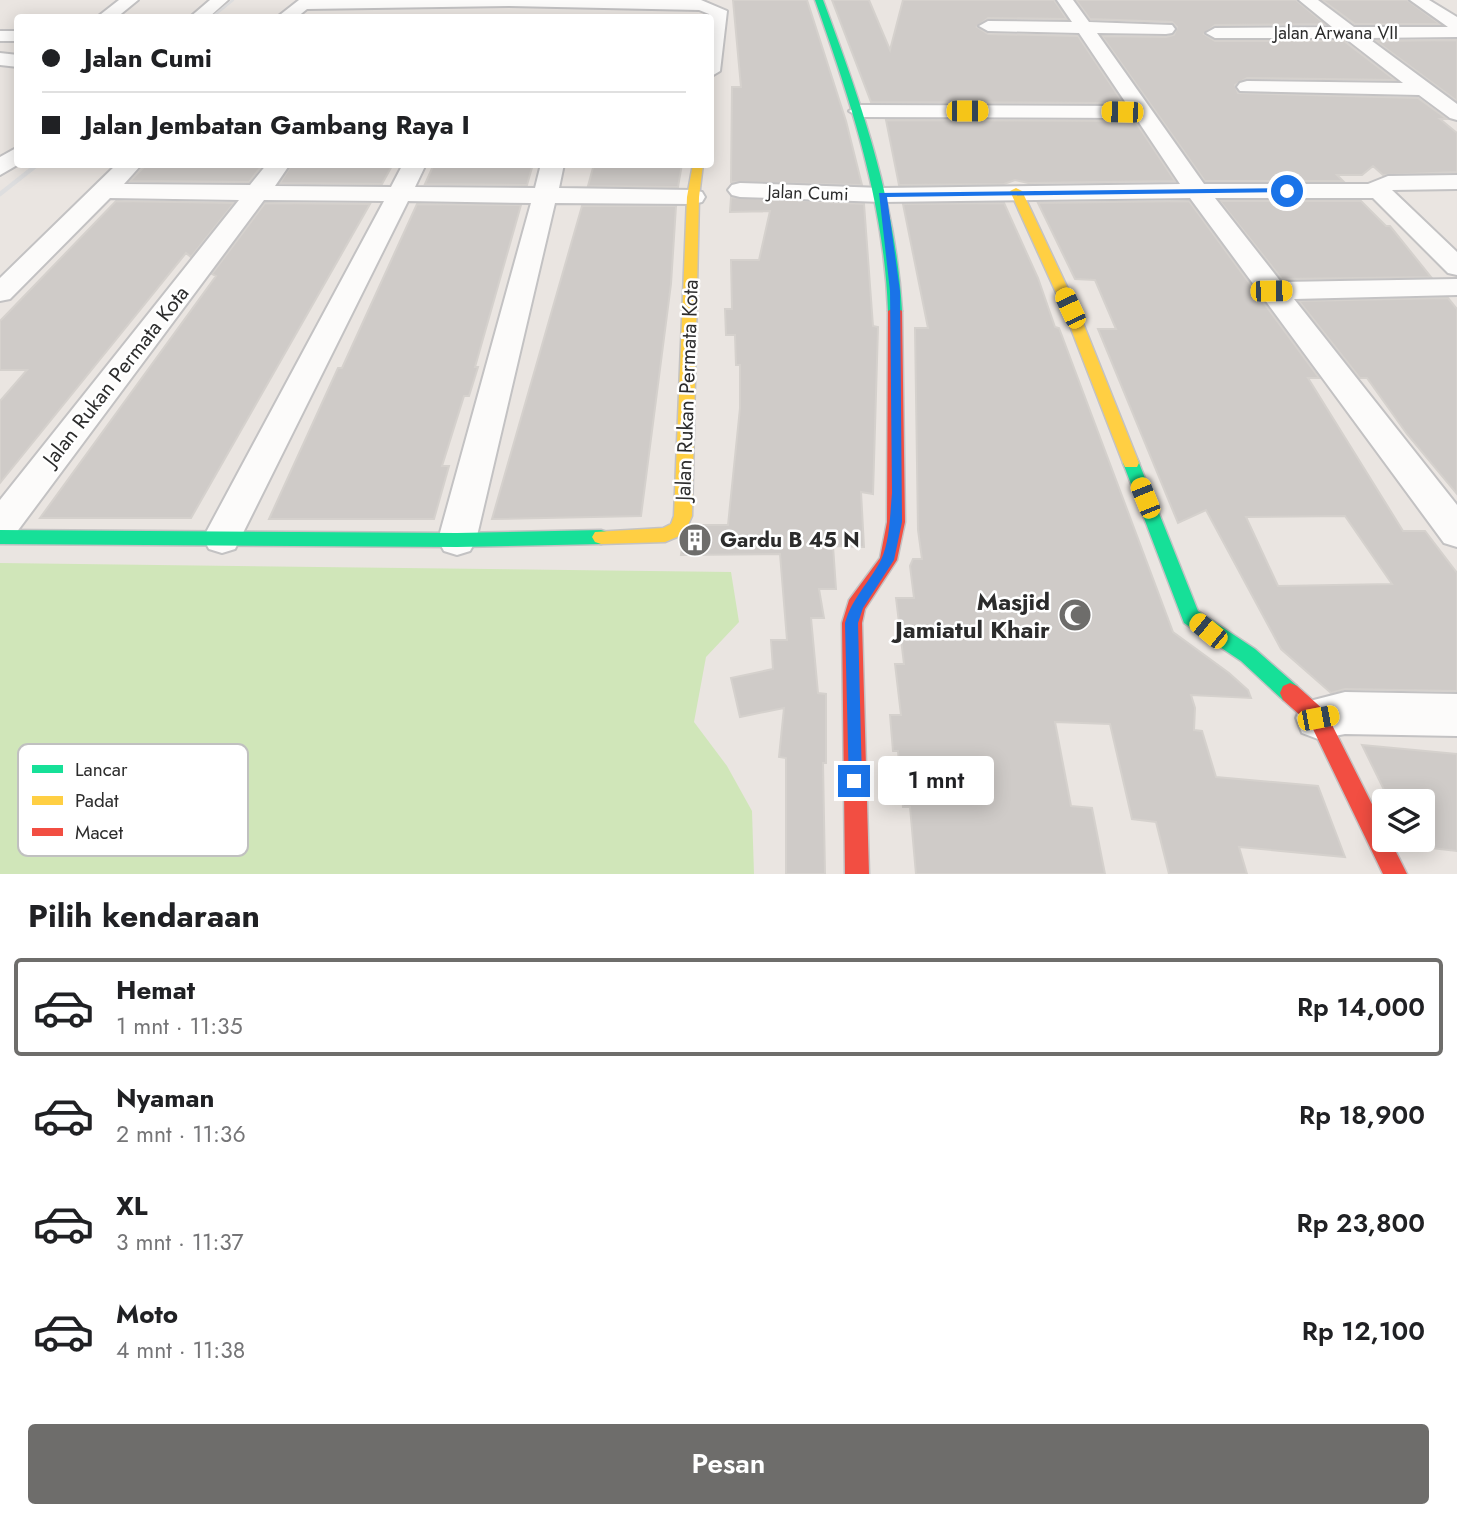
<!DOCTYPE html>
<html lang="id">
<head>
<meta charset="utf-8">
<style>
  body { margin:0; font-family:Jost,sans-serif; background:#f6f6f6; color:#202124; height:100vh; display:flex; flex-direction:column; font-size:26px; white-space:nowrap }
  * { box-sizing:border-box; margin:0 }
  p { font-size:23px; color:#757577 }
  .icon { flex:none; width:38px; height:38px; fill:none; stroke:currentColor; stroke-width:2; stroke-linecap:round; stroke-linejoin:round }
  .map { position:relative; height:874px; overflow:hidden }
  .panel { display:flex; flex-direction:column; background:#fff; flex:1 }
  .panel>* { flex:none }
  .top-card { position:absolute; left:14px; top:14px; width:700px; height:154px; border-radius:7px; box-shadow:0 4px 18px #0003; display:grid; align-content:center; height:154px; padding:0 28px; background:#fff }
  .controls { position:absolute; left:1372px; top:789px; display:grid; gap:14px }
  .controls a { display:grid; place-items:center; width:63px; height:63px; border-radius:7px; background:#fff; box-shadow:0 4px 18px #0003; font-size:35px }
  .end { position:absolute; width:32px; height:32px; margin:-16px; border:9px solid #1a73e8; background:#fff; box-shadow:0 0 0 4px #fff }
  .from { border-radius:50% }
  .bubble { position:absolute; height:49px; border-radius:7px; background:#fff; box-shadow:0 4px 18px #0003; font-size:23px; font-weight:600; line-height:49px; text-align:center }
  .car { position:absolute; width:21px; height:42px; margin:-21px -10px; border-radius:9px; box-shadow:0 0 5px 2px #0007; background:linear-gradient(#f5c518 24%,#345 0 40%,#f5c518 0 76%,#345 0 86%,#f5c518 0) }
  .top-card b { display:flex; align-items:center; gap:24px; height:66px; font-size:26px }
  .top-card b+b { border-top:2px solid #e0e0e0 }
  .top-card i { width:18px; height:18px; background:#202124 }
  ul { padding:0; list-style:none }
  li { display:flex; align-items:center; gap:21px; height:98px; margin:0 14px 10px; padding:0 14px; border:4px solid transparent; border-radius:7px }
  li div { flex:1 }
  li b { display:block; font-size:26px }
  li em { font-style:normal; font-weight:600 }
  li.current { border-color:#6e6d6b }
  li>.icon { width:63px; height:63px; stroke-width:1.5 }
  h2 { padding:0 28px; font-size:32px; line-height:84px }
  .action { display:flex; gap:14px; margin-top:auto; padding:14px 28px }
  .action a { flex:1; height:80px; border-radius:7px; background:#6e6d6b; color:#fff; font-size:28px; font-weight:600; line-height:80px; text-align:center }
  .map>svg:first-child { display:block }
  .green { fill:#d0e6b9 }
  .building { fill:#cfcbc8; stroke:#d5d1cd; stroke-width:2; fill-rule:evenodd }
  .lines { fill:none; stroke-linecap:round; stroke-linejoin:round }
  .street-casing { stroke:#c3c2c3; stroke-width:4 }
  .fast-casing { stroke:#c3c2c3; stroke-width:3 }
  .slow-casing { stroke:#c3c2c3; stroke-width:3 }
  .jam-casing { stroke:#c3c2c3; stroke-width:3 }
  .street { fill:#fcfbfa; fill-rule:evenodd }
  .fast { fill:#16e098; fill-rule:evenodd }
  .slow { fill:#ffcf43; fill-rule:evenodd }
  .jam { fill:#f24e42; fill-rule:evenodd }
  .rail-far1 { stroke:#dededf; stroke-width:2.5 }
  .rail { stroke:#dededf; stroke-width:4.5 }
  .route { fill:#1a73e8 }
  .labels { text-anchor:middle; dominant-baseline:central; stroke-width:5; stroke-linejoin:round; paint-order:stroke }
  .far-street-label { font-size:18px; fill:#2c2c2c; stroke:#fff }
  .street-label { font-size:21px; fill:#2c2c2c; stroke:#fff }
  .poi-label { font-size:21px; font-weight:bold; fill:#2c2c2c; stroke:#fff; text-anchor:start }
  .near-poi-label { font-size:24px; font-weight:bold; fill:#2c2c2c; stroke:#fff; text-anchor:end }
  .key { fill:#fff; stroke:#c0c0c0; stroke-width:2 }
  .key-label { font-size:19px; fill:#2c2c2c }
</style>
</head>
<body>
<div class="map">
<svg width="1457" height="874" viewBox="0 0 1457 874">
  <rect width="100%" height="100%" fill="#eae5e1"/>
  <path class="green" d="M0 563 731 572 739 622 706 657 694 722 727 766 752 811 754 874H0Z"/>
  <path class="building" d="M733 0H807L846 121 862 185 731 182 732 87H741Z
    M832 0H869L890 50 903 0H1054L1067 19 988 18 977 27 988 34 1078 36 1123 103 871 102Z
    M1076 0H1296L1325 24 1215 25 1204 34 1215 41H1344L1395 80 1247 78 1235 85 1238 93 1418 98 1447 119H1440L1457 133V172L1383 175 1373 166 1362 175H1337L1343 181H1205L1102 36 1166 37 1174 35 1177 27 1172 22 1090 19Z
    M1322 0H1407L1440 24H1355Z
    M1457 40V101L1376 41Z
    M886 120 1135 121 1175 181 1028 183 1015 180 1004 184 899 185Z
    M147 164H263L249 182 130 181Z
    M292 164H393L382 184 280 183Z
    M434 164H533L527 185 425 184Z
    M594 164H682L678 187 588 186Z
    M731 197 864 204 873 326 878 327 873 494 861 492 864 547 833 546 836 589H819L824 618H811L818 693 826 694V763H823L825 874H786V758L779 757 784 708 740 717 731 678 773 669 771 640H787L780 554 681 555 682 548 695 542 703 525H728L740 408V365H736L735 335H726L725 309H732L731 260H759L770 211 730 212Z
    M116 201 234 203 191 257 186 253 0 483V401L27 370H0V321Z
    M1189 201 1319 378H1308L1403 531H1425L1457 573V691L1345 689 1331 693 1281 649 1206 510 1178 523 1098 329H1116L1095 280 1075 279 1038 203ZM1345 516 1392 584 1278 586 1246 517Z
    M1220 201H1361L1386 226H1390L1431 277 1282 279Z
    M265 203 370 204 191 518H40L216 276 212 274Z
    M1004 203 1038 278 1055 327 1059 328 1173 632 1229 673 1248 690 1251 698 1191 695 1195 708 1194 730 1202 731 1216 777 1318 786 1345 857 1239 847 1247 874H1169L1156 822 1132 819 1110 724 1055 722 1071 806 1092 808 1105 874H916L910 807H903L898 751H893L890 715H901L895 664H904L896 598H914L910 566 913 559H922L918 530 915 328H928L903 204Z
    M417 204 521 205 475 367H478L469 396H464L442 466H449L434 519H269L338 368H342Z
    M582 206H676L671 284 641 516 492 519Z
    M1448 298 1457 309V494L1407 434 1367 378H1360L1299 301Z
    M1362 745 1457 754V851L1414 846 1411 840H1423V802H1390Z"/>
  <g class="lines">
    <defs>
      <path id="street" d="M119 0H138L116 18H96Z
        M210 0H228L208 18H189Z
        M299 0H701L727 11 720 71 710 77V18L709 14 699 10 509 6 307 9 296 18H276Z
        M1057 0H1073L1089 22 1172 25 1175 29 1172 33 1166 34 1097 33 1204 184H1368L1388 176 1457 175V189L1392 190 1457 252V275L1448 273 1373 198H1215L1281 282 1457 279V295L1294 299 1457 505V547L1444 543 1190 198 882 202 740 197 732 195 728 190 732 185 740 183 882 188 1180 184 1136 118 859 117 849 111 859 105 1128 106 1079 33 988 31 979 26 988 21 1072 22Z
        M1299 0H1318L1354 27H1448L1410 0H1429L1457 17V37L1368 38 1457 104V120L1450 118 1419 95 1240 91 1237 87 1240 83 1247 81 1403 83 1345 38H1215L1206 33 1215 28 1332 27Z
        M0 31H18V41H0Z
        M0 53 18 55V67L0 65Z
        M18 147 19 164 0 175V157Z
        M117 164H142L124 184 250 185 267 164H290L275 186 391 187 403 164H426L415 187 535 188 541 164H564L559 188 693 190 702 192 705 197 702 202 693 204 555 203 476 540 470 551 457 555 444 551 438 540 531 203 408 201 235 549 222 553 209 549 203 538 384 201 264 200 13 537 0 542V500L239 200 110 198 10 299 0 301V278Z
        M1345 692 1457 694V736L1345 734 1318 739 1302 733 1296 718 1302 703Z"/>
      <path id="fast" d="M815 0H823C861 102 896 202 902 311L900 314 895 315 888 311C884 202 851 102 815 0Z
        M1131 457 1137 459 1139 463 1198 611 1255 649 1297 686 1300 693 1297 700 1290 703 1283 700 1241 661 1184 623 1123 463 1125 459Z
        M0 530 457 533 601 530 607 532 610 537 607 542 601 544 457 547 0 544Z"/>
      <path id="slow" d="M693 164H703L699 197 692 516 684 534 665 542 601 544 595 542 592 537 595 532 663 528 671 524 674 516 687 197Z
        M1016 188 1022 191 1077 308 1139 463 1137 467H1125L1123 463 1063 308 1010 191Z"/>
      <path id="jam" d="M895 307 902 311 905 522 897 560 865 609 862 623 869 874H845L842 623 849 600 880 558 887 522 888 311Z
        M1290 683 1297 686 1325 711 1384 828V840H1390L1407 874H1383L1311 725 1283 700 1280 693 1283 686Z"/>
    </defs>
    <use href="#street" class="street-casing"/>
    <use href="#fast" class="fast-casing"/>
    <use href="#slow" class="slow-casing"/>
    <use href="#jam" class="jam-casing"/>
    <use href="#street" class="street"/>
    <use href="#fast" class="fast"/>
    <use href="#slow" class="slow"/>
    <use href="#jam" class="jam"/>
    <path class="rail-far1" d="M211 18 233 0"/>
    <path class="rail" d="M0 194 38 164"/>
  </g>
  <path class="route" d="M1287 188 1290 192 887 197 900 291 902 522 894 560 863 608 858 623 862 781 860 787H849L845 623C852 598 869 583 881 560 890 541 890 514 892 493L890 291 879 193Z"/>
  <defs>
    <symbol id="building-disc" viewBox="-11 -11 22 22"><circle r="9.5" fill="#6e6d6b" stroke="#fff"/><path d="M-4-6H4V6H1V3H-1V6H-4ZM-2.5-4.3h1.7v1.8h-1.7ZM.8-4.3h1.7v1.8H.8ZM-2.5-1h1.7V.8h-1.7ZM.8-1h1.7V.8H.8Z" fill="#fff"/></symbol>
    <symbol id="mosque-disc" viewBox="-11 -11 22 22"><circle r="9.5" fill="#6e6d6b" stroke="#fff"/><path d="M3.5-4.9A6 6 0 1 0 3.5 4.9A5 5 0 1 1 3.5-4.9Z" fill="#fff"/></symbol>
  </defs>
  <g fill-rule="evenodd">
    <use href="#building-disc" x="676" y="521" width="38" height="38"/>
    <use href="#mosque-disc" x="1056" y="596" width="38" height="38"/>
  </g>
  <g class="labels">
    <g class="far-street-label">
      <text x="1336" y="33">Jalan Arwana VII</text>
      <text transform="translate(808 193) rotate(2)">Jalan Cumi</text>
    </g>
    <g class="street-label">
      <text transform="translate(116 376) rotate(-52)">Jalan Rukan Permata Kota</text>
      <text transform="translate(687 390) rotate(-88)">Jalan Rukan Permata Kota</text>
    </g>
    <g class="poi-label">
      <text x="720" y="540">Gardu B 45 N</text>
    </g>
    <g class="near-poi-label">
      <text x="1050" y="601">Masjid<tspan x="1050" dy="28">Jamiatul Khair</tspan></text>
    </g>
  </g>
  <rect x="18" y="744" width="230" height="112" rx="10" class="key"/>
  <rect x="32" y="765" width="31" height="8" fill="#16e098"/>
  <rect x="32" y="796" width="31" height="9" fill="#ffcf43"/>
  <rect x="32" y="828" width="31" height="8" fill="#f24e42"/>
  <g class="key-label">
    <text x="75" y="776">Lancar</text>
    <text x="75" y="807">Padat</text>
    <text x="75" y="839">Macet</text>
  </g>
</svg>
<div class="controls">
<a><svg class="icon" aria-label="layers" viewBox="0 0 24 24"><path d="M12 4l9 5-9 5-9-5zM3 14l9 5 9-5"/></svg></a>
</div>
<i class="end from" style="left:1287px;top:191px"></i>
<i class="end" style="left:854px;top:781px"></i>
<div class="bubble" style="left:878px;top:756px;width:116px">1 mnt</div>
<i class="car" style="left:967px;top:111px;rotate:90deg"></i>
<i class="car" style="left:1122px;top:112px;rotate:271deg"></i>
<i class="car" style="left:1271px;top:291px;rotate:89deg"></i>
<i class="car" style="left:1070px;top:308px;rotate:335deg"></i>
<i class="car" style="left:1145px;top:498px;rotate:338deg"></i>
<i class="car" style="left:1208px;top:631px;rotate:309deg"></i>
<i class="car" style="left:1318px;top:718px;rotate:79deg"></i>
<div class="top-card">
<b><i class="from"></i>Jalan Cumi</b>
<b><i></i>Jalan Jembatan Gambang Raya I</b>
</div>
</div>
<section class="panel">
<h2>Pilih kendaraan</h2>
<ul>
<li class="current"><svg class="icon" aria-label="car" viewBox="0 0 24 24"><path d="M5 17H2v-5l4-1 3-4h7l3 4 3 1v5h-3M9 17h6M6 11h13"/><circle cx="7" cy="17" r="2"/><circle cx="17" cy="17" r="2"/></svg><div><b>Hemat</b><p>1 mnt · 11:35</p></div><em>Rp 14,000</em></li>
<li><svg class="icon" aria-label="car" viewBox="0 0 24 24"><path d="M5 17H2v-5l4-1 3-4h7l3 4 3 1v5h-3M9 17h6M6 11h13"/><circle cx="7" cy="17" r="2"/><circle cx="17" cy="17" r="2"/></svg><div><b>Nyaman</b><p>2 mnt · 11:36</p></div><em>Rp 18,900</em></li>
<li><svg class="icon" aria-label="car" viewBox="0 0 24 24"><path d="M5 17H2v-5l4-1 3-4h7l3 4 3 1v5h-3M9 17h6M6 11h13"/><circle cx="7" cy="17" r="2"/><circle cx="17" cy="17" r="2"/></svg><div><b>XL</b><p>3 mnt · 11:37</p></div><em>Rp 23,800</em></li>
<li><svg class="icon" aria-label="car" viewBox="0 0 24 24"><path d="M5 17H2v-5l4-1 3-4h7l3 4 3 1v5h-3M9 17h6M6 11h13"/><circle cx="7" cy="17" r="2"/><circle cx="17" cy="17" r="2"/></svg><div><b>Moto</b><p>4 mnt · 11:38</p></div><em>Rp 12,100</em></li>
</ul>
<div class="action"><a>Pesan</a></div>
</section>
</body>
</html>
